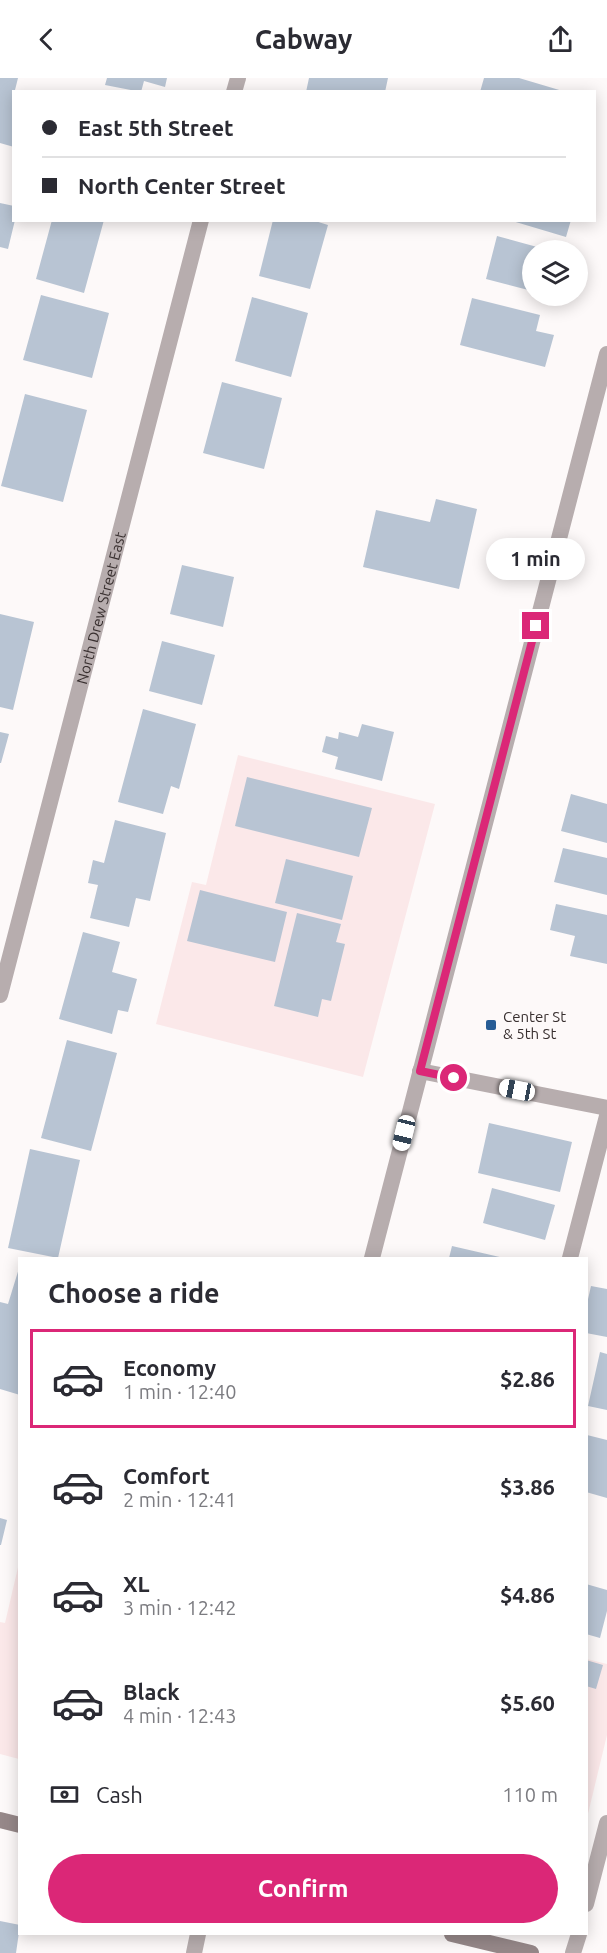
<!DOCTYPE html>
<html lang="en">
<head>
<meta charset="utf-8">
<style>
  body { margin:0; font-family:Ubuntu,sans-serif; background:#f2f2f3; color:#2b2b33; height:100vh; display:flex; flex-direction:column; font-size:22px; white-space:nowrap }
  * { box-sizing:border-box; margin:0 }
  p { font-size:20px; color:#7c7c81 }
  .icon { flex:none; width:33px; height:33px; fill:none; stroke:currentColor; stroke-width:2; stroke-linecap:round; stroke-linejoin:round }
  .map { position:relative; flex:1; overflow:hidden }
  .side { position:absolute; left:18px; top:1179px; width:570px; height:678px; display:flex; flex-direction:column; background:#fff; border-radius:0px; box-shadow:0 3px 15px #0003 }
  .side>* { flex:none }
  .top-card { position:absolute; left:12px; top:12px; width:584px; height:132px; border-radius:0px; box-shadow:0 3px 15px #0003; display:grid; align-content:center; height:132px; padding:0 30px; background:#fff }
  .controls { position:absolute; left:522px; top:162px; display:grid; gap:12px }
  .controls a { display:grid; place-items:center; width:66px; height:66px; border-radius:50%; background:#fff; box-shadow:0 3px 15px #0003; font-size:30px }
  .end { position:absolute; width:27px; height:27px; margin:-14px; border:8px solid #db2777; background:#fff; box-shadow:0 0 0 3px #fff }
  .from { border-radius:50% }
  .bubble { position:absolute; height:42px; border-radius:21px; background:#fff; box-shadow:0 3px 15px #0003; font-size:20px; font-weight:700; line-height:42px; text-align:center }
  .car { position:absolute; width:18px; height:36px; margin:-18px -9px; border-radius:8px; box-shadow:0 0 4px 2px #0007; background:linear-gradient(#fff 24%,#345 0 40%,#fff 0 76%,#345 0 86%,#fff 0) }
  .top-card b { display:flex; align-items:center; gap:21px; height:57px; font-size:22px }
  .top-card b+b { border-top:2px solid #e1e1e2 }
  .top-card i { width:15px; height:15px; background:#2b2b33 }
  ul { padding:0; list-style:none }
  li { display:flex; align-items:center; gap:18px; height:99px; margin:0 12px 9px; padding:0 18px; border:3px solid transparent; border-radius:0px }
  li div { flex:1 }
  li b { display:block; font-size:22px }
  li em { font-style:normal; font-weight:700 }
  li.active { border-color:#db2777 }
  li>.icon { width:54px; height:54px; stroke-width:1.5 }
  h2 { padding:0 30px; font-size:27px; line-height:72px }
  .pay { display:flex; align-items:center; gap:15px; height:66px; padding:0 30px; font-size:22px }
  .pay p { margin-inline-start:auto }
  .action { display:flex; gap:12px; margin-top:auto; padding:12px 30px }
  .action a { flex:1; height:69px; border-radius:36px; background:#db2777; color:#fff; font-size:24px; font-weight:700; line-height:69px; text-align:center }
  header { display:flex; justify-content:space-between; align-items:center; height:78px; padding:0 30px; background:#fff; font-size:27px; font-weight:700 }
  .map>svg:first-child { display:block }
  .built { fill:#fbe8e9 }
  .building { fill:#b8c4d3 }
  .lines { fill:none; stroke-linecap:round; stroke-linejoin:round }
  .service { stroke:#b7adae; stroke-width:16 }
  .minor { stroke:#b7adae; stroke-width:16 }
  .tertiary { stroke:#b7adae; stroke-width:16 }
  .secondary { stroke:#968889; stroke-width:16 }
  .route { stroke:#db2777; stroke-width:8 }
  .poi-dot { fill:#275c95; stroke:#fdf9f9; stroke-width:2 }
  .labels { text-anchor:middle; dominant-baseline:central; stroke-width:6; stroke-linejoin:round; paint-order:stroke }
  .street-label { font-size:15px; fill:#382f2f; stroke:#fdf9f9 }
  .poi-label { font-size:15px; fill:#382f2f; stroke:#fdf9f9; text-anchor:start }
</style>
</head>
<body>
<header><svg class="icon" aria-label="back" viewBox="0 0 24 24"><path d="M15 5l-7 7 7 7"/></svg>Cabway<svg class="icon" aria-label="share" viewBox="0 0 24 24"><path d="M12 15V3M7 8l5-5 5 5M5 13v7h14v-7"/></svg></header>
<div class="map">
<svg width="607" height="1875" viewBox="0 0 607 1875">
  <rect width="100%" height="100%" fill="#fdf9f9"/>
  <path class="built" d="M238 677 435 726 363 999 156 946 192 804 206 807Z
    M19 1485V1681L0 1676V1544L5 1545Z
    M587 1581 607 1586V1657L587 1740Z"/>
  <path class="building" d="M0 0H18L12 24 14 69 0 65Z
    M107 0H167L165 9 144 3 141 14 105 7Z
    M309 0H388L385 14H306Z
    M484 0H519L566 14H480Z
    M0 125 14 128 15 142 8 171 0 169Z
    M52 142H104L84 215 36 201Z
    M273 142H312L328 147 310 211 259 198Z
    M509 142H571L566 159Z
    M497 158 548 172H532V213L486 201Z
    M41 217 109 235 92 300 23 282Z
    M252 219 308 235 291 299 235 283Z
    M472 220 540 237 536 253 554 257 545 289 460 267Z
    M222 304 282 320 264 391 203 375Z
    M25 316 87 332 63 424 1 408Z
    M436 421 477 431 459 511 363 489 376 432 430 444Z
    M182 487 234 499 223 549 170 536Z
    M0 536 34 544 13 632 0 629Z
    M162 563 215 577 202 627 149 613Z
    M143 631 196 646 179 711 171 708 163 736 118 724Z
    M362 646 394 654 382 703 335 691 338 679 322 674 326 658 338 661 339 654 358 659Z
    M0 654 9 656 1 685H0Z
    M247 699 372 730 359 779 235 748Z
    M571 716 607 726V765L561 753Z
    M115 742 166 755 150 823 136 820 129 849 90 840 98 807 88 805 93 782 104 785Z
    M563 770 607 780V817L554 804Z
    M286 781 353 798 342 842 275 825Z
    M200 812 287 834 275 884 187 863Z
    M556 826 607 837V886L570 878 575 858 550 852Z
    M297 835 341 846 336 864 345 866 331 923 322 921 318 939 274 928Z
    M83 854 120 864 112 894 137 901 128 934 118 932 112 956 59 941Z
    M67 962 117 975 91 1073 41 1060Z
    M489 1045 572 1064 560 1114 478 1095Z
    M30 1071 80 1082 58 1180 8 1170Z
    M492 1110 555 1127 545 1162 483 1145Z
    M452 1168 504 1180H449Z
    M20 1187V1317L0 1311V1224L8 1226Z
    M591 1208 607 1211V1259L586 1255V1230Z
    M600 1274 607 1276V1332L588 1328Z
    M587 1357 607 1362V1420L586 1414Z
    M0 1440 7 1442 1 1467H0Z
    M586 1506 607 1512V1533L600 1560 586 1556Z
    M586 1582 603 1587 596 1611 586 1608Z
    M0 1843 20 1847 16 1875H0Z"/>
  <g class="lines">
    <path class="service" d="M570 1180 607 1038"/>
    <g class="minor">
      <path d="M234 14 238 0"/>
      <path id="s1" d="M0 917 201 142"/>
      <path d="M420 993 607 1030"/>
      <path d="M586 1826 607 1745"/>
      <path d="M573 1875 579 1856"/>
    </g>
    <path class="tertiary" d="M372 1180 607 276
      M194 1875 198 1856"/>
    <path class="secondary" d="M0 1742 20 1747
      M452 1856 531 1875"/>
  </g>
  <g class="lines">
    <path class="route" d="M454 1000 420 993 536 548"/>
  </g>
  <rect class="poi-dot" x="485" y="941" width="12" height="12" rx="3"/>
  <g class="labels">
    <g class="street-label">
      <text stroke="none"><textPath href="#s1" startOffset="400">North Drew Street East</textPath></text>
    </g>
    <g class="poi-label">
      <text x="503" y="938">Center St<tspan x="503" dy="17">&amp; 5th St</tspan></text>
    </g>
  </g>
</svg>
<div class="controls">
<a><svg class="icon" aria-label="layers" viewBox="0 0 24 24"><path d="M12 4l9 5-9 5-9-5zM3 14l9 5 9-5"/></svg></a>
</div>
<i class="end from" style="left:454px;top:1000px"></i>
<i class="end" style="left:536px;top:548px"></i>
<div class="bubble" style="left:486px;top:460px;width:99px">1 min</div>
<i class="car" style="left:517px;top:1012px;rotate:281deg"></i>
<i class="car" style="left:404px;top:1055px;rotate:194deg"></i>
<div class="top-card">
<b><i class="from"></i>East 5th Street</b>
<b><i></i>North Center Street</b>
</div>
<section class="side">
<h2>Choose a ride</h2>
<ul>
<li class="active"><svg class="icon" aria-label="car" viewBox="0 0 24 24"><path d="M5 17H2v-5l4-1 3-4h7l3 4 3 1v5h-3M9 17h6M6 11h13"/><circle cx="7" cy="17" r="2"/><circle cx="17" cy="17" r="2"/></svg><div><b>Economy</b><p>1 min · 12:40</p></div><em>$2.86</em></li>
<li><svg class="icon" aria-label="car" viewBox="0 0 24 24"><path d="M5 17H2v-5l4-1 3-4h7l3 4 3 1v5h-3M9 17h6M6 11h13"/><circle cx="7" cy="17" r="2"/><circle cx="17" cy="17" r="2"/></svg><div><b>Comfort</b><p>2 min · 12:41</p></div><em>$3.86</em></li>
<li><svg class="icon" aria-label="car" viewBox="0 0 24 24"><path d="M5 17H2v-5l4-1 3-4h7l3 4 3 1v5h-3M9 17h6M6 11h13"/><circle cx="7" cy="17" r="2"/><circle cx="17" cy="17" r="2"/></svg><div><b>XL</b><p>3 min · 12:42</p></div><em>$4.86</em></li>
<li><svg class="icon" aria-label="car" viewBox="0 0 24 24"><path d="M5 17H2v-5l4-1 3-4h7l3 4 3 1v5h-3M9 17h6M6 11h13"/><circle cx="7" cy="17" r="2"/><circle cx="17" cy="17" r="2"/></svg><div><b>Black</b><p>4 min · 12:43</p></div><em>$5.60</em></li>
</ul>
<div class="pay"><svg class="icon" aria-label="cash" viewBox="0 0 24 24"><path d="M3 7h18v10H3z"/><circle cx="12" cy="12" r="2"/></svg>Cash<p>110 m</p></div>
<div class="action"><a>Confirm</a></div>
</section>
</div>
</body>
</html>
